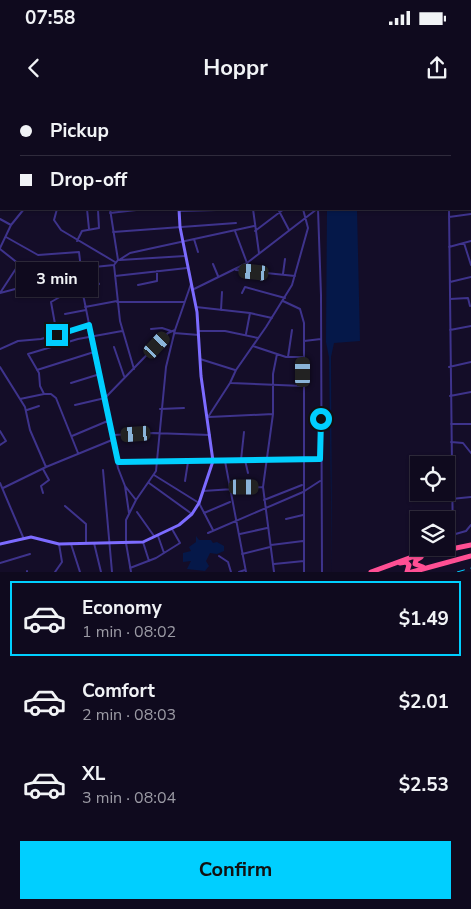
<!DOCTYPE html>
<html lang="en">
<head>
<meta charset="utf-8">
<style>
  body { margin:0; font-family:"Nunito Sans",sans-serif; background:#1d182b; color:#f1f3f6; height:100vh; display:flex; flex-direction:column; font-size:19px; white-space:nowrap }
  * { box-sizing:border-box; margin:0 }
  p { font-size:16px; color:#9b9aa4 }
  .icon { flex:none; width:28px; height:28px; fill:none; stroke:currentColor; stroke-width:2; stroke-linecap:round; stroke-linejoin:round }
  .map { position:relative; height:472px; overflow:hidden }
  .sheet { display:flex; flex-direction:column; background:#0f0a1e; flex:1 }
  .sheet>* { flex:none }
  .banner { position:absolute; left:0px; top:0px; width:471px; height:110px; box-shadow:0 1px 4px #0004,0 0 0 1px #2f2b3c; display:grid; align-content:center; height:110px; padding:0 20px; background:#0f0a1e }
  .fabs { position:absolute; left:410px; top:356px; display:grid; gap:10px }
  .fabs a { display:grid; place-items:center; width:45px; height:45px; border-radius:0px; background:#0f0a1e; box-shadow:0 1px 4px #0004,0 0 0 1px #2f2b3c; font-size:25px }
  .end { position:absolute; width:22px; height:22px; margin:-11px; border:6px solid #00cfff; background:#111; box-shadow:0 0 0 2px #111 }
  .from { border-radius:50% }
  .bubble { position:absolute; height:35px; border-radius:0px; background:#0f0a1e; box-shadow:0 1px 4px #0004,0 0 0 1px #2f2b3c; font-size:16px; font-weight:700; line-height:35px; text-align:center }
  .car { position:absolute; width:15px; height:30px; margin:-15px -8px; border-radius:6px; box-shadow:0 0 4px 1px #0007; background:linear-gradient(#222 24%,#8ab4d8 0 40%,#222 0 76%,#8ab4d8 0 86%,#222 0) }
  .banner b { display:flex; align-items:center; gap:18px; height:48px; font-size:19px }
  .banner b+b { border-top:1px solid #2f2b3c }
  .banner i { width:12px; height:12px; background:#f1f3f6 }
  ul { padding:9px 0 0; list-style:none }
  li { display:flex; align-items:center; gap:15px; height:75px; margin:0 10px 8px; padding:0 10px; border:2px solid transparent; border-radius:0px }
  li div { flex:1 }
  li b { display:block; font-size:19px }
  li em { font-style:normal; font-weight:700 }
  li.active { border-color:#00cfff }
  li>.icon { width:45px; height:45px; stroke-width:1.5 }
  .action { display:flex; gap:10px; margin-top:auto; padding:10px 20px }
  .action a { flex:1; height:58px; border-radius:0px; background:#00cfff; color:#111; font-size:20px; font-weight:700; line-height:58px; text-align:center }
  .status { display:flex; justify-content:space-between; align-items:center; height:35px; padding:0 25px; background:#0f0a1e; direction:ltr }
  .status svg { height:14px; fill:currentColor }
  header { display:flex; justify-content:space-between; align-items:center; height:65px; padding:0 20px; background:#0f0a1e; font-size:22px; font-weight:700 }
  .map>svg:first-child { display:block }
  .water { fill:#051849 }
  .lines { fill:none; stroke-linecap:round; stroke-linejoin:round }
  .street { stroke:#3e338c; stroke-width:2 }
  .secondary { stroke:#7c6bff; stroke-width:3 }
  .highway { stroke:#ff4f94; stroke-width:5 }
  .rail { stroke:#00cfff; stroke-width:1; stroke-dasharray:8 6; stroke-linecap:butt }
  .route { stroke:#00cfff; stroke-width:6 }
</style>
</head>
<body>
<div class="status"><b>07:58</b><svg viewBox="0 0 49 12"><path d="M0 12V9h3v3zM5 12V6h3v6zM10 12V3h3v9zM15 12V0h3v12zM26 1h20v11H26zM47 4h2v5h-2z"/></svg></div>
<header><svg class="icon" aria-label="back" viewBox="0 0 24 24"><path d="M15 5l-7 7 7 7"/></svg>Hoppr<svg class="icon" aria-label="share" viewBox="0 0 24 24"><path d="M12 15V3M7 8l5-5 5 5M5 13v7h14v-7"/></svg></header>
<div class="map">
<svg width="471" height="472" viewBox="0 0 471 472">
  <rect width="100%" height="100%" fill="#140d28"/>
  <path class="water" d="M338 109H357L360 241 334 243 331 257 332 472 329 257 326 242 327 110Z
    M196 436 199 440H211L213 443 217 442 224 446V451L217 454 210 453 206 461 209 466 205 471 187 469 191 461 183 462V453L191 451 189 447 196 442Z"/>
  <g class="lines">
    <path class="street" d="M97 0V1
      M169 0 170 1
      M207 0 209 1
      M256 0 259 1
      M318 0 319 1
      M352 0V1
      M371 0V1
      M378 0V1
      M449 0V1
      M63 1V0
      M90 1 92 0
      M176 1 177 0
      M262 1V0
      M285 1 286 0
      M301 1 302 0
      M338 1 343 0
      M470 22 471 21
      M470 61H471
      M470 76H471
      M0 80H1
      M470 88H471
      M470 102H471
      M57 109 54 120 61 130 115 162
      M87 109 89 129
      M110 109 118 160 114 165 120 221 134 269
      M253 109 259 153
      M278 109 289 130
      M318 109 321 195 322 472
      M449 109 453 449
      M180 111 253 109
      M110 113 145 109
      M449 117 471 114
      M0 119 11 125
      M235 131 247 163
      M255 131 284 109
      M113 132 236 123
      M6 137 38 155 79 152 81 169
      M194 139 198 152
      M77 141 82 131 99 128 98 110
      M464 143 471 165
      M449 147 471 141
      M0 148 11 125 24 109
      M0 149 24 168
      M119 160 130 153 254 126
      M120 160 185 156
      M213 164 218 176
      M236 170 295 176
      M74 171 84 199 118 368 125 386 129 413
      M283 174 285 159
      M115 176 187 168
      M47 181 84 168 114 165
      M79 182 97 181 99 184
      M450 182 471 177
      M138 185 157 181V171
      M192 190 247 163 317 109
      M0 193 19 164
      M0 193 19 188
      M242 193 245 187 285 198
      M450 199 468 198 470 206
      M283 201 300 209 304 223V472
      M117 202H184
      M85 207 117 201
      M196 207 250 213 272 218
      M221 210 222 192
      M65 214 86 210
      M151 229 162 228 171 231
      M450 230 471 226
      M199 231H225L258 238
      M174 233 199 235
      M246 234 250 213
      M57 235 51 202 65 194
      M304 241 321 239
      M253 246 286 257H303
      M114 247 124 276
      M0 249 18 241 41 239 89 225
      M288 257 292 230
      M200 259 235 270
      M0 267 25 307 30 330 46 367
      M449 267 471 262
      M37 270 94 252
      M71 283 100 274
      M231 283 303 286
      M450 296 471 292
      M20 299 44 294
      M75 305 105 298 168 233 175 230
      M160 309 184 308
      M27 310 39 306
      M208 317 230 283 236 270 266 227 292 185 308 128 303 109
      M209 317 273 314
      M451 324H471
      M0 331 6 341 0 345
      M113 335 153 333 210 335
      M72 336 110 320
      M451 342 463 343 471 353
      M78 353 56 298 51 294H44L40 286 39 273 28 254 78 239 122 231
      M241 360 244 332
      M245 360 248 373
      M225 361 246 472
      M118 362 320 359
      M103 370 112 472
      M154 375 199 403 213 430
      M185 381 188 362
      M0 383 23 437
      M149 383 192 414
      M125 386 136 400
      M3 388 46 367 112 340
      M203 391 263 387
      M43 393 41 386 49 380 43 369
      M451 399 471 397
      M264 400 302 385
      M65 406 86 424V443
      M137 412 154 436
      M204 413 230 402
      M286 419 303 415
      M208 433 303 392 320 381
      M240 434 267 428
      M452 435 466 431 471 425
      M158 436 164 453
      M143 442 149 461
      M94 443 101 472
      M71 444 80 472
      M271 445 303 441
      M242 454 270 447
      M219 456 228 462 231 472
      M0 463 30 454
      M274 464 304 461
      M130 468 156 458 180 443 172 429
      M27 472V471
      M55 472 62 462 59 444
      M131 472 126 443V420L136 400 156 371 166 267 175 230 191 184
      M239 472 245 470
      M274 472 263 387 273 314V274L277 254"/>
    <path class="secondary" d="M460 0 461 1
      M224 1V0
      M470 36 471 40
      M0 444 31 437 59 444 143 442 179 425 192 414 199 403 213 361 201 276 197 212 180 127 179 109"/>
    <path class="highway" d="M421 457 416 460 415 464 423 467
      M400 463 406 462 409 465 407 472
      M371 472 412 457 471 445
      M412 472 471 456"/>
    <path class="rail" d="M457 472 471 468"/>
  </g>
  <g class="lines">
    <path class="route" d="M57 235 89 225 118 362 320 359 321 319"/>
  </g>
</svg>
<div class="fabs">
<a><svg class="icon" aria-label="locate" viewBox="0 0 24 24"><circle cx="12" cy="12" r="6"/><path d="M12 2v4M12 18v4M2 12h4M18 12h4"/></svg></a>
<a><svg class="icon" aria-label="layers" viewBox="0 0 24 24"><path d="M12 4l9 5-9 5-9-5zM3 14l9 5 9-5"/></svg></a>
</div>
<i class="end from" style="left:321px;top:319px"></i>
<i class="end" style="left:57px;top:235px"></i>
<div class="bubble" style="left:16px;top:162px;width:82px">3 min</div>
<i class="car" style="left:254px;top:172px;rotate:276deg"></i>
<i class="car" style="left:157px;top:245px;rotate:43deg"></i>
<i class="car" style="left:303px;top:272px;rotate:0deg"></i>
<i class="car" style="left:136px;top:334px;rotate:266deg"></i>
<i class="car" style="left:244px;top:387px;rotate:90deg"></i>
<div class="banner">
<b><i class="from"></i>Pickup</b>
<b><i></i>Drop-off</b>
</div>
</div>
<section class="sheet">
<ul>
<li class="active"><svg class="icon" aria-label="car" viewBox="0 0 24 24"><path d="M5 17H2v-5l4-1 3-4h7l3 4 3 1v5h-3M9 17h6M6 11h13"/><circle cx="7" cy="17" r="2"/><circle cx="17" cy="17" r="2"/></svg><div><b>Economy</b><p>1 min · 08:02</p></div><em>$1.49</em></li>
<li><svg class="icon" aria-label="car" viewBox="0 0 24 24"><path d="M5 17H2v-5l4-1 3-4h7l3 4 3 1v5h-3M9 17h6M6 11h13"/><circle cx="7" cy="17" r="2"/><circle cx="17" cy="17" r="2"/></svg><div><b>Comfort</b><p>2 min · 08:03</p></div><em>$2.01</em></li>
<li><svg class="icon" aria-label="car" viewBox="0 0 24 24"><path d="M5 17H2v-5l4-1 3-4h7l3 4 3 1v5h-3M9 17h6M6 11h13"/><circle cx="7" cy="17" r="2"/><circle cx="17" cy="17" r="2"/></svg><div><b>XL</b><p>3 min · 08:04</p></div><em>$2.53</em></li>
</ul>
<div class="action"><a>Confirm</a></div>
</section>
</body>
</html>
